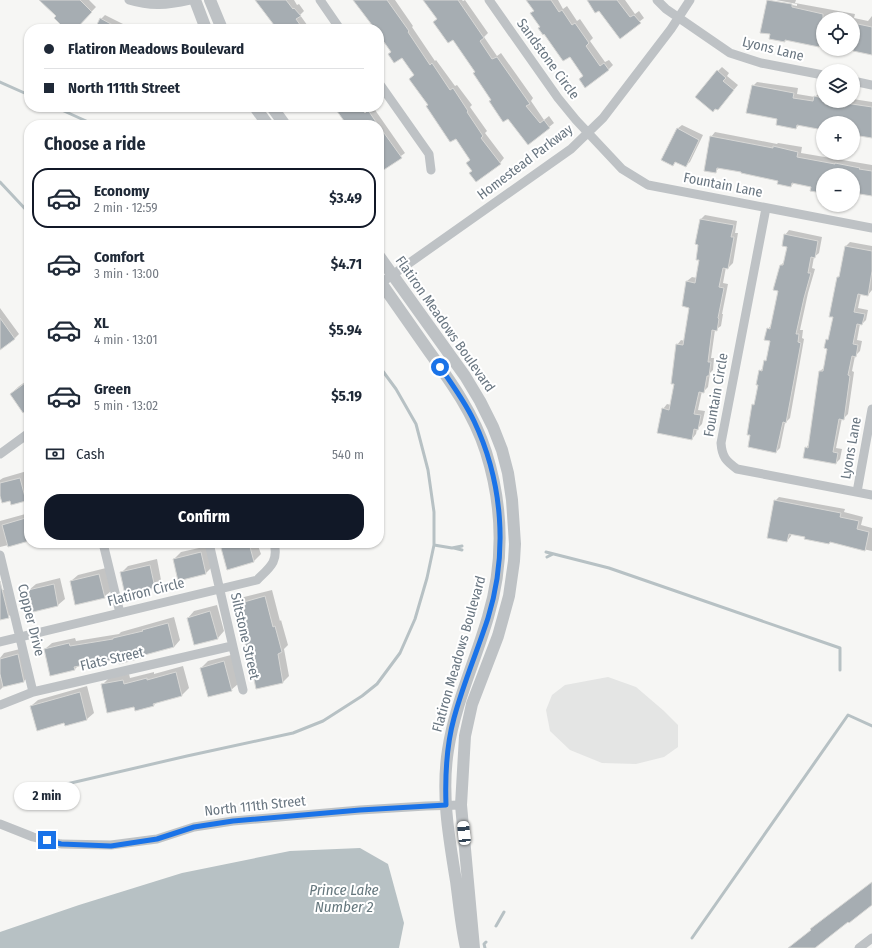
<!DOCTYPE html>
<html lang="en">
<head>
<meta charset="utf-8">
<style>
  body { margin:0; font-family:"Fira Sans Condensed",sans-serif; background:#f6f6f7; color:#1f2937; height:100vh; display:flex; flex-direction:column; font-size:15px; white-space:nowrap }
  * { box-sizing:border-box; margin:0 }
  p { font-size:13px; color:#747a83 }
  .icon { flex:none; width:22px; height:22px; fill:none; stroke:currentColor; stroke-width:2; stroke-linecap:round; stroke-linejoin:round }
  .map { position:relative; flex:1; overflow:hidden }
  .side { position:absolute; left:24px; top:120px; width:360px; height:428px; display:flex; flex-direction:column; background:#fff; border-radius:16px; box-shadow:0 1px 3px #0004 }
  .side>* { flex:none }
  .guide { position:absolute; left:24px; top:24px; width:360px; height:88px; border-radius:16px; box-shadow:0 1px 3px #0004; display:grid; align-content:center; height:88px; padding:0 20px; background:#fff }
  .buttons { position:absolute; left:816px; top:12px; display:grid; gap:8px }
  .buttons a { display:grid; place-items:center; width:44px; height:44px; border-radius:50%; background:#fff; box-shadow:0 1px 3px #0004; font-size:20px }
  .end { position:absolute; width:18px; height:18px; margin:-9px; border:5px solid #1a73e8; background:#fff; box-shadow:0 0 0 2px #fff }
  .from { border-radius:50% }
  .bubble { position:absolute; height:28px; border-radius:14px; background:#fff; box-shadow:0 1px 3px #0004; font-size:13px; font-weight:700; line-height:28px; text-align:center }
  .car { position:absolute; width:12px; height:24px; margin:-12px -6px; border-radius:5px; box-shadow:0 0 3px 1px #0007; background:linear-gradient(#fff 24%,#345 0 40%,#fff 0 76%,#345 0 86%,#fff 0) }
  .guide b { display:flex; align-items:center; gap:14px; height:38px; font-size:15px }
  .guide b+b { border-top:1px solid #e0e1e3 }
  .guide i { width:10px; height:10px; background:#1f2937 }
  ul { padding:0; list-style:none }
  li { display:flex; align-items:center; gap:12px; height:60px; margin:0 8px 6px; padding:0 12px; border:2px solid transparent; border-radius:16px }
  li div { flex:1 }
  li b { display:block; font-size:15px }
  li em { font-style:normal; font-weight:700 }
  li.on { border-color:#111827 }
  li>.icon { width:36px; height:36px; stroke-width:1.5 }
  h2 { padding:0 20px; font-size:18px; line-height:48px }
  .pay { display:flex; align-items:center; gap:10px; height:44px; padding:0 20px; font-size:15px }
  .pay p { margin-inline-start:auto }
  .button { display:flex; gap:8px; margin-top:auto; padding:8px 20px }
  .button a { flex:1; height:46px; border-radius:16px; background:#111827; color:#fff; font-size:16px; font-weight:700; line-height:46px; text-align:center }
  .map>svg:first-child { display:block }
  .built { fill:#e4e5e4 }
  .water { fill:#b7c1c4 }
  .shadow { fill:#0003 }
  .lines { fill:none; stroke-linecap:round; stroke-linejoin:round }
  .stream { stroke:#b7c1c4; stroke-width:3 }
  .building { fill:#a6adb2; stroke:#d8d8d6 }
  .minor { stroke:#bec2c5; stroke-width:9 }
  .tertiary { stroke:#bec2c5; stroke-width:12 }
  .route { stroke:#1a73e8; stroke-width:5 }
  .labels { text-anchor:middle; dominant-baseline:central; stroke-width:4; stroke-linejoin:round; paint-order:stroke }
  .street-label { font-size:14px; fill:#697681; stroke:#fff }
  .water-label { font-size:15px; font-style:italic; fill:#65777d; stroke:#fff }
</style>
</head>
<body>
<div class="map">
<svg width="872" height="948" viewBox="0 0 872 948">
  <rect width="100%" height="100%" fill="#f6f6f4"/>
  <path class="built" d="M608 677 636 687 664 711 678 725V747L664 757 636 764 602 763 570 750 550 731 546 710 552 695 565 685Z"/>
  <path class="water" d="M360 848 388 864 404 923 399 948H0V932L79 905 182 873 290 851Z"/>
  <path class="shadow" d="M41 0H89L96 7 75 29H66L58 16Z
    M256 0H294L297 5 299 4 304 11 300 15 310 29H278Z
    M355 0H395L413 26 412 27 435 61 436 60 455 86 457 85 472 105 470 107 487 131 485 133 504 158 500 163 473 170 471 160 456 137 429 105 415 75 403 57 392 52 379 34V29H375Z
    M424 0H462L463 1 465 0 488 33 484 37 497 56 501 53 533 98 531 101 544 120 549 116 554 123 528 144 492 99 476 71Z
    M528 0H558L563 9 567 6 577 21 580 19 593 38 590 41 605 62 609 60 613 65 608 70 584 75 570 55 541 27 532 13 535 10Z
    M588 0H625L635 14 639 11 644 18 620 37 599 10Z
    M768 0 797 6V4L776 0H796L795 3 855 14 854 18 868 21 872 16V54L853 47V19H823V47L786 39 785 41 771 34 762 32Z
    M105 15 129 27 128 29H96L101 19Z
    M149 25H159V29H145Z
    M722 67 729 73 727 76 738 85 722 104 713 111 718 71Z
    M757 82 798 88 797 94 815 97 820 92 823 93V101H837L847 103 849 101H853V99L872 102V137L853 134V123H823V129L799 125 796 128 779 119 753 86Z
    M335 107H367L369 109 373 107 405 153 379 172V125H347Z
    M682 125 703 135 690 162 685 166 676 161 677 129Z
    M715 132 777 144 778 143 802 147 801 153 872 165V195L858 193 853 197V175H823V191L822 192 812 186 794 183 791 186 779 181 742 171 720 167 715 172 711 137Z
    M705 215 737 221 735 233H738L733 263 728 268 726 267 723 283 728 284 722 314H723L721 326 715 330 711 358H714L713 370 710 373 708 387 703 392 702 391 698 410 705 411 702 424 697 429 696 434 692 439 663 409 667 404 671 405 676 384 677 345 681 340 685 341 690 307 687 281 692 277 697 278 700 259 701 219Z
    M789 230 822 237 819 253 814 257 812 268 815 269 808 293 800 330H803L802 338 804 339 790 418 785 423 780 448 776 452 751 434 753 405 756 402 759 384 760 371 764 367 765 361 768 358 771 340 768 329 772 324 779 290 781 265 785 261 788 247 785 235Z
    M850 242 872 246V290L868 295 861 293 858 308 868 310 866 320 862 324H860L857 340 862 341 860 351 855 356 852 371 854 372 848 414 844 418H842L836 448 842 449 840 459 836 463 806 448 809 444 820 371 825 367 829 348 827 340 830 337 834 317 838 277 840 275 846 246Z
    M0 308 19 334 14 339 0 347Z
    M29 379V408L11 394 18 387Z
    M27 471 29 479V497L26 500 12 504 10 499 0 496V480L3 478Z
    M779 497 845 509 844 512 863 517 861 525 872 528V551L831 542 829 543 792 533 791 536 787 541 775 501Z
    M29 513V540L0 547V521Z
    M228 543H257L261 554 254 561 222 549Z
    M208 546 213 566 206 573 179 579 174 559 181 552Z
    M157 559 161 580 155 587 121 573 128 566Z
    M106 568 111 591 104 597 71 581 78 575Z
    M60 578 65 599 58 605 33 611 29 590 36 584Z
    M10 588 15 610 8 617 0 619V591Z
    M272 590 280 621 281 620 288 645 284 649 289 676 282 683 244 636 245 634 238 604 244 597Z
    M217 605 224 631 218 638 195 644 188 618 194 611Z
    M174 617 180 640 174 647 144 654 141 657 119 658 79 665 75 669 45 649 52 643 75 638 76 641 119 634 121 632Z
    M24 648 31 674 24 681 4 686 0 690V677L3 681 0 670V658L4 653Z
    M231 655 238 684 231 690 201 668 208 661Z
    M183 666 189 688 182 695 157 702 154 705 136 709 135 706 103 684 109 678 129 674 130 678 154 672V674Z
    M87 686 94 713 87 719 31 706 38 700Z"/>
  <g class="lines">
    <path class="stream" d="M0 82 29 95
      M55 107 95 125
      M0 182 29 213
      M379 366 396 389 416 424 428 470 434 512V545L452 548 462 546
      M454 548 462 550
      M546 552 609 568 840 648V670
      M547 557 553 554
      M58 786 187 756 293 733 323 721 362 696 377 684 400 653 415 619 427 578 434 545
      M496 926 504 912
      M692 938 848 715 872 726
      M485 948 484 944 486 942"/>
  </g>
  <path class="building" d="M39 0H80L92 12 76 29H65L54 18 56 16Z
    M255 0H286L293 9 294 8 301 16 296 19 303 29H277Z
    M353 0H387L409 31 408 32 430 65 432 63 450 90 453 88 468 111 467 112 483 136 481 138 501 164 476 182 469 173 472 171 466 163 470 160 456 139 450 142 426 106 428 105 409 79 414 75 402 58 394 63 388 54 391 52 379 35V29H375Z
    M423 0H458L484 38 480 41 492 59 497 57 530 104 526 106 540 123 544 120 550 128 528 145 508 119 503 122 489 101 491 100 473 73 475 72 453 40 448 43 433 22 437 19Z
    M526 0H551L559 12 562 10 572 25 575 23 589 43 586 46 600 66 604 63 609 70 585 88 579 79 583 76 570 57 563 61 544 34 543 35 538 28 540 27 530 13 534 11Z
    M587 0H617L630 17 634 15 641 23 620 39 599 11 595 13Z
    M767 0 792 4V7L823 14V27L819 47 785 40V42L769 39 770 34 760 33Z
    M100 18 120 29H95Z
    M853 23 872 27V55L853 51Z
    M717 70 726 78 723 81 734 90 718 110 715 109 713 112 695 97Z
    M752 85 794 93 793 98 813 101 814 96 823 98V101H825V104L845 107V103L872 107V138L853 135V123H823V130L797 125 796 129 776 125 777 119 746 113Z
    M334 107H360L365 113 368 110 378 125H347Z
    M379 126 402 158 379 173Z
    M677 128 699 140 686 167 675 162 673 166 661 160Z
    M710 136 773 148V146L798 152 797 157 835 164V163L860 168 859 169 872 171V196L853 193V175H823L822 193 810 191 811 187 792 183 791 187 777 184 778 181 741 173V172L717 168 716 173 704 171Z
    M700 219 734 225 731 237H734L728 269 723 268 719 287 724 288 718 318 719 319 717 331 712 330 708 362H711L709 376H707L704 393 699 392 694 414 701 415 698 430 694 429 692 440 657 433 662 408 669 410 674 384H671L676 344 683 345 689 308 682 306 686 281 695 283 699 260H696L698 245 695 244Z
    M784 234 818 241 815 258 811 257 808 273H811L804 298 796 334H799L798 342 801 343 786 423 783 422 776 453 748 447 750 435H747L752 404 754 405 758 385H756L759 370 762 371 764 360 766 361 770 341 764 340 767 328 770 329 778 291 773 290 780 265H783L787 247 782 246Z
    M845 246 872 251V271L868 296 858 294 854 312 865 314 862 325 857 324 853 344 858 345 856 357 852 356 848 375 850 376 844 420 839 419 833 452 838 453 836 464 803 458 805 447 808 448 819 371H823L827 349 824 348 826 339 828 340 833 317H829L837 277H839Z
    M0 318 15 339 0 350Z
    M29 380V409L23 413 10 394Z
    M20 478 26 501 11 505 10 501 2 503 0 496V483Z
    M774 500 841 513 840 517 859 521 857 529 869 532 865 551 830 542 829 544 804 539 805 537 789 534 787 542 767 538Z
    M29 517V541L8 547 2 525Z
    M240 543H249L254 562 227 570 221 548Z
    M201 552 206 574 178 581 173 559Z
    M150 565 155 588 125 595 120 572Z
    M99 574 105 598 75 605 70 581Z
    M0 581 9 618 0 620Z
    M54 584 58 606 33 612 28 590Z
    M265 596 273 627 275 626 282 652 278 654 283 683 256 689 252 670 243 636 245 635 237 604Z
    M210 611 218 639 194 645 187 618Z
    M168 623 174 647 141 656V658L119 664 118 659 74 667 75 670 50 676 44 649 69 643 70 646 113 639V638L143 631 142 630Z
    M18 654 24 682 3 687 0 674V659Z
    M224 661 232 691 208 697 200 668Z
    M176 672 182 696 153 704 154 706 135 711 134 707 107 713 101 684 123 680 124 684 147 678V680Z
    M80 692 87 720 65 726 64 723 37 731 30 706Z
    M872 882V905L849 923 848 922 815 948H788L811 930 810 929Z"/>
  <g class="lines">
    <path class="minor" d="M129 0C152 7 167 5 190 0
      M320 0 340 29
      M489 0 558 98 576 120 622 169 648 185 872 228
      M657 0 666 9 730 53 761 63 823 75
      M853 81 872 85
      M379 83 429 154 431 170
      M766 208 721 443C722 457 726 461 737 469L872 495
      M381 283 571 149 603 118 671 29 690 0
      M0 454 29 433
      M857 492 872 409
      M103 543 120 613
      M209 543 243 690
      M0 555 33 692
      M0 642 257 580C269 568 279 562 274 543
      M0 705 33 692 232 646
      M0 824 33 837 61 844 111 845 157 839 194 827 233 821 360 810 426 806 461 805
      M859 948 872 938"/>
    <path class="tertiary" d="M195 0 206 29
      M210 0 222 29
      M255 107 268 125
      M272 107 285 125
      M379 256 465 376 480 401 493 427 502 450 508 473 512 500 515 544 514 561 509 596 498 636 472 704 465 736 461 805 474 948
      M379 280C396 304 412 327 428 350 451 382 474 414 486 452 503 506 504 563 488 617 475 662 455 704 448 750 441 794 449 838 456 881 459 903 461 926 466 948"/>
  </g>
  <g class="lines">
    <path class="route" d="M47 840 61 844 111 846 157 839 194 827 233 821 360 810 446 805C445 776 446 747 454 718 463 684 477 652 488 618 508 553 503 482 474 421 465 402 452 384 440 367"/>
  </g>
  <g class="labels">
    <g class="street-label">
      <text transform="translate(773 49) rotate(14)">Lyons Lane</text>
      <text transform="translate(548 59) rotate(54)">Sandstone Circle</text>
      <text transform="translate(525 162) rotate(-37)">Homestead Parkway</text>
      <text transform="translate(723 185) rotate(11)">Fountain Lane</text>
      <text transform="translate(445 324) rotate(55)">Flatiron Meadows Boulevard</text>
      <text transform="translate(716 395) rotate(-80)">Fountain Circle</text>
      <text transform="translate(851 448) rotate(-80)">Lyons Lane</text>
      <text transform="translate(146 592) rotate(-14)">Flatiron Circle</text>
      <text transform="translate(31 620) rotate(76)">Copper Drive</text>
      <text transform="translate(245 636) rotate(77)">Siltstone Street</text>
      <text transform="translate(459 654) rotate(-74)">Flatiron Meadows Boulevard</text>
      <text transform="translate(112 659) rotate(-13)">Flats Street</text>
      <text transform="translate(255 806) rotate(-6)">North 111th Street</text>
    </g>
    <g class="water-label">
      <text x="344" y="890">Prince Lake<tspan x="344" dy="17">Number 2</tspan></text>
    </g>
  </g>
</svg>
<div class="buttons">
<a><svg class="icon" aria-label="locate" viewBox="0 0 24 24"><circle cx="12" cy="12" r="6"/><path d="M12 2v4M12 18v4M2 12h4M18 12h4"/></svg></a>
<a><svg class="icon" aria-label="layers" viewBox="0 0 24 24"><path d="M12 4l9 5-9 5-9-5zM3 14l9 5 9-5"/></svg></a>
<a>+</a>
<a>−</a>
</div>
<i class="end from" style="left:440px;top:367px"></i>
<i class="end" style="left:47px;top:840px"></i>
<div class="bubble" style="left:14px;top:782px;width:66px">2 min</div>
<i class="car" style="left:464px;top:833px;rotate:354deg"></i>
<div class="guide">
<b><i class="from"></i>Flatiron Meadows Boulevard</b>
<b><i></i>North 111th Street</b>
</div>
<section class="side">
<h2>Choose a ride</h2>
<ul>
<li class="on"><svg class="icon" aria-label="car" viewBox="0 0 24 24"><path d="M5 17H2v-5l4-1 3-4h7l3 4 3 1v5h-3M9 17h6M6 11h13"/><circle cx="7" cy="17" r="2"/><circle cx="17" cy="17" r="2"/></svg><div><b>Economy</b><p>2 min · 12:59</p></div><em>$3.49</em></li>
<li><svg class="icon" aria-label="car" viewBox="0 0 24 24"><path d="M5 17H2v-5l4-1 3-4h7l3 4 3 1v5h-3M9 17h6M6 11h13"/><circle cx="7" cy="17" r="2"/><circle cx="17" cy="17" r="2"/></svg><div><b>Comfort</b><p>3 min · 13:00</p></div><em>$4.71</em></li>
<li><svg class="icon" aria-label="car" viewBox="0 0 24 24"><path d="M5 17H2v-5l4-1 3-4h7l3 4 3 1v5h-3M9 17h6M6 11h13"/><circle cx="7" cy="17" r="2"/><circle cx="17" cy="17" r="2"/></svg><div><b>XL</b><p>4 min · 13:01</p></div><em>$5.94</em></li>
<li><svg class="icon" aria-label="car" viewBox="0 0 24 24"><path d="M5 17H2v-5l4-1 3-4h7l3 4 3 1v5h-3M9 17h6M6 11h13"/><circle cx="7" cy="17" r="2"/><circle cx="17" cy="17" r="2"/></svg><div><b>Green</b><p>5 min · 13:02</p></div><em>$5.19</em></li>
</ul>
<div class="pay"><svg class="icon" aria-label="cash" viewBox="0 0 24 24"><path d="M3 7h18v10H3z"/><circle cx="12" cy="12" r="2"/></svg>Cash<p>540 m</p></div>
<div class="button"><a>Confirm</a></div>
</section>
</div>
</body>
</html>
